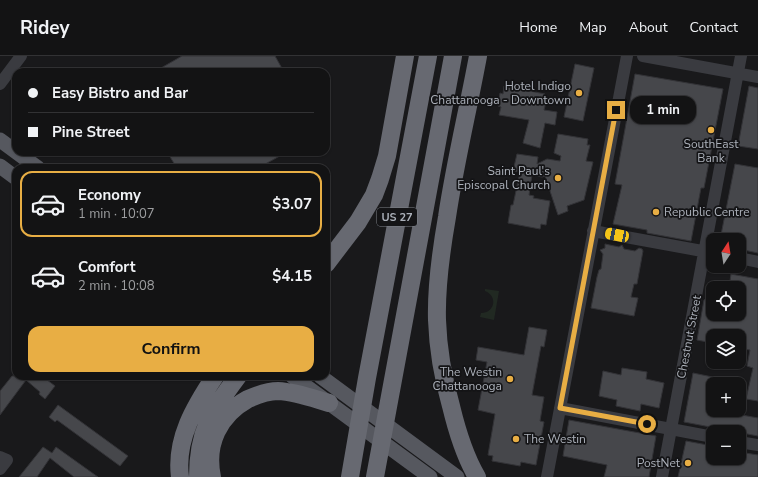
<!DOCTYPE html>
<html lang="en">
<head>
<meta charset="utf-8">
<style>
  body { margin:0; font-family:"Nunito Sans",sans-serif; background:#1c1c1d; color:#f1f3f6; height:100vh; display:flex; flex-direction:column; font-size:15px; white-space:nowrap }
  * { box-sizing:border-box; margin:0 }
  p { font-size:13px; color:#9d9ea0 }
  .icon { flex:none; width:22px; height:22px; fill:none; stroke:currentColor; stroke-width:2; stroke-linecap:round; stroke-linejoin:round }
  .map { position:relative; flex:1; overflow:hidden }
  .details { position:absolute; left:12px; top:108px; width:318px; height:216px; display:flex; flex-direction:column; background:#131314; border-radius:12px; box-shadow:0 1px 3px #0004,0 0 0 1px #323234 }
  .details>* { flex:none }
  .top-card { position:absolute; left:12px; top:12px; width:318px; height:88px; border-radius:12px; box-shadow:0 1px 3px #0004,0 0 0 1px #323234; display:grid; align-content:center; height:88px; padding:0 16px; background:#131314 }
  .needle { width:26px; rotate:12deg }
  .tools { position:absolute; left:706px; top:177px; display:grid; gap:8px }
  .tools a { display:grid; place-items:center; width:40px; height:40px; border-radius:8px; background:#131314; box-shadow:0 1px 3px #0004,0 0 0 1px #323234; font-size:20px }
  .end { position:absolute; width:18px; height:18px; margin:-9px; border:5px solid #e8ae44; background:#111; box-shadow:0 0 0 2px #111 }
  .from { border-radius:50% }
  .bubble { position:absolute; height:28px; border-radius:12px; background:#131314; box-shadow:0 1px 3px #0004,0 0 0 1px #323234; font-size:13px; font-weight:700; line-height:28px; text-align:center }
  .car { position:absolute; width:12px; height:24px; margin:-12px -6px; border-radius:5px; box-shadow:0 0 3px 1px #0007; background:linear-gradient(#f5c518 24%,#345 0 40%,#f5c518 0 76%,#345 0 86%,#f5c518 0) }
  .top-card b { display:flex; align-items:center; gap:14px; height:38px; font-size:15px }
  .top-card b+b { border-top:1px solid #323234 }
  .top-card i { width:10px; height:10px; background:#f1f3f6 }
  ul { padding:7px 0 0; list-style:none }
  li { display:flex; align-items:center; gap:12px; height:66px; margin:0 8px 6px; padding:0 8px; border:2px solid transparent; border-radius:12px }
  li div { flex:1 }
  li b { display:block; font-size:15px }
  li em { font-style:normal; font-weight:700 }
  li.on { border-color:#e8ae44 }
  li>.icon { width:36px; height:36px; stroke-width:1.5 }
  .action { display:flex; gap:8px; margin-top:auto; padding:8px 16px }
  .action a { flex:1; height:46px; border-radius:12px; background:#e8ae44; color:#111; font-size:16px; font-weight:700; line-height:46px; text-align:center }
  header { display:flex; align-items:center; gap:24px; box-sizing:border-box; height:56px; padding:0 20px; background:#131314; border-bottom:1px solid #323234 }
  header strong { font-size:19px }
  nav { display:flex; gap:22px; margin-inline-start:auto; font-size:14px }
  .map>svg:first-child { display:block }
  .green { fill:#212922 }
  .building { fill:#46474b; stroke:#333337 }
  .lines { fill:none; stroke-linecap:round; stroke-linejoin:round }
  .minor { stroke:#3a3b40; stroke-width:12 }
  .major { stroke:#56585f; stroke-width:15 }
  .highway { stroke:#676971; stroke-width:18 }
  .route { stroke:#e8ae44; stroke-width:5 }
  .poi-dot { fill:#e8ae44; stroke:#141416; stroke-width:1.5 }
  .labels { text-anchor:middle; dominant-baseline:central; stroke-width:3.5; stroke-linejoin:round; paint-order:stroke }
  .shield { fill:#141416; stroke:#7e8289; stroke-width:1 }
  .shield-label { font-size:11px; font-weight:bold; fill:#acb1ba }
  .poi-label { font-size:12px; fill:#acb1ba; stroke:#141416; text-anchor:end }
  .street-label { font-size:12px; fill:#acb1ba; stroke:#141416 }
</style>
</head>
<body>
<header>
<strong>Ridey</strong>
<nav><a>Home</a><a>Map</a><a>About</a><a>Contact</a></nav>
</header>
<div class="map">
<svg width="758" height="421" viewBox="0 0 758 421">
  <rect width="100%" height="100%" fill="#19191b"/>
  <path class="green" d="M485 233 499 235 494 264 480 261 481 257C495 257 498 240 485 235Z"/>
  <path class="building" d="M182 0H275L284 16H154Z
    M575 8 594 12 583 65 564 61Z
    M635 18 723 33 704 132H701L691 185 647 177V174L613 168 622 129 615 128Z
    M504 30 545 38 543 46H546L544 54 557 56 555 69 545 67 540 92 523 87 529 64 499 59 501 51 498 50 500 37 503 38Z
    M749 30 758 32V93L738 90Z
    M558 78 588 83 587 89H590L586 105 593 106 584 144 567 150 568 155 558 159 545 120 542 121 532 119 529 139 534 140 533 142 550 145 546 169 541 168 540 173 508 167 511 149H513L520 116 513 115 517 98 538 101 537 108 547 103 560 105 561 100 554 97Z
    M167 96H287L258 112H177Z
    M735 108 758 112V197L739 193V184H720Z
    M605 188 619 191 622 189 624 193 635 195 639 192 642 193 643 195 637 228H634L631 241 638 242 634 260 591 252 597 221 599 214 601 213 603 198 600 194 605 192Z
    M731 218 758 223V345L746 343 753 312 747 310 750 294 739 292V280H713V287L697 284 704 244 713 238V258H739V232H729Z
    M529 271 547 274 544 291 541 290 532 339 544 341 540 365 544 366 536 409 521 406 520 410 492 405 493 400 488 399 495 358 478 354 487 306 476 304 478 291 524 299Z
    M622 312 647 316 646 323 664 327 659 352 641 348 640 355 616 350 617 344 599 340 603 315 621 319Z
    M693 317 732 325V328H713V354H731V357L758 362V380L684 366Z
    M12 320H42L55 330 45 343 39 338 40 336 26 324 0 359V335Z
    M58 349 128 400 120 410 57 364 55 366 49 361Z
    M569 364 656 380 649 421H604L607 409 563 400Z
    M686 385 713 390V402H739V396L758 399V421H678Z
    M43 391 52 397 56 391 98 421H74L50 402 37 421H19Z"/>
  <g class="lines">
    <path class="minor" d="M643 0 758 21
      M0 28 21 0
      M593 175 713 197
      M739 202 758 206
      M560 352 713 381
      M739 386 758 389
      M0 401 7 404 0 413
      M547 421 627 0
      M662 421 741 0"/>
    <path class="major" d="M0 84 38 112
      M0 110 16 122
      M292 320 430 421
      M320 320 457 421"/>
    <path class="highway" d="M326 208 358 166 374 139 380 123 387 100 405 0
      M180 421C175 383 195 350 215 320
      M198 421C198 375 211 356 238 320
      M212 421C205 388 219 359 248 343 257 339 268 335 278 335 296 336 312 342 329 347
      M350 421 367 322 428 0
      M375 421 453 0
      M477 421C464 399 457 375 451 350 443 322 438 293 437 264 436 229 441 195 447 161 455 107 468 54 478 0"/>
  </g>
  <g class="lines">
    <path class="route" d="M616 54 560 352 647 368"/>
  </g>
  <g class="poi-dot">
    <circle cx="579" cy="37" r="4"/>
    <circle cx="711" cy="74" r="4"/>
    <circle cx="558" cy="122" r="4"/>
    <circle cx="656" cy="156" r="4"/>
    <circle cx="510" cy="323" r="4"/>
    <circle cx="516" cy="383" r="4"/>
    <circle cx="688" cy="407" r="4"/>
  </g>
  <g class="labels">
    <rect class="shield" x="377" y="152" width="40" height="18" rx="3"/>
    <g class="shield-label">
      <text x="397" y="161">US 27</text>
    </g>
    <g class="poi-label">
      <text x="571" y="30">Hotel Indigo<tspan x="571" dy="14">Chattanooga - Downtown</tspan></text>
      <text x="711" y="88" text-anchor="middle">SouthEast<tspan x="711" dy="14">Bank</tspan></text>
      <text x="550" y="115">Saint Paul's<tspan x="550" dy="14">Episcopal Church</tspan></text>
      <text x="664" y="156" text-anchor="start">Republic Centre</text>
      <text x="502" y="316">The Westin<tspan x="502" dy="14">Chattanooga</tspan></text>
      <text x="524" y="383" text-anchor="start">The Westin</text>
      <text x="680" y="407">PostNet</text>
    </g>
    <g class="street-label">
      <text transform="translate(689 281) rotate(-79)">Chestnut Street</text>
    </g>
  </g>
</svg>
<div class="tools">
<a><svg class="needle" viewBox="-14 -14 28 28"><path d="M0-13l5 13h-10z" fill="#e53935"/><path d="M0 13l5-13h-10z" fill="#9d9ea0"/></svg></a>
<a><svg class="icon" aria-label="locate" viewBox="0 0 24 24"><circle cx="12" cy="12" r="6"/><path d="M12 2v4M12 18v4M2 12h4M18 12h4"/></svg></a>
<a><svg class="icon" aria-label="layers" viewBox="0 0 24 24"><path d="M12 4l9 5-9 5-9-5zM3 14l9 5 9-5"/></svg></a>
<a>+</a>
<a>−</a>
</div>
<i class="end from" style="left:647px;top:368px"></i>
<i class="end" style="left:616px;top:54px"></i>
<div class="bubble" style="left:630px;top:40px;width:66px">1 min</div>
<i class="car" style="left:617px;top:179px;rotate:281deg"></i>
<div class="top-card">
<b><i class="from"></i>Easy Bistro and Bar</b>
<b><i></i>Pine Street</b>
</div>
<section class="details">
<ul>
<li class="on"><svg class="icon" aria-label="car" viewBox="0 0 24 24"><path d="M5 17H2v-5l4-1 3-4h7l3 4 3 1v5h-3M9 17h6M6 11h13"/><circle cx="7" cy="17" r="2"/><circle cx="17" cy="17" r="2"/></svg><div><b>Economy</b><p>1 min · 10:07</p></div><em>$3.07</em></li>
<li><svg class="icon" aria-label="car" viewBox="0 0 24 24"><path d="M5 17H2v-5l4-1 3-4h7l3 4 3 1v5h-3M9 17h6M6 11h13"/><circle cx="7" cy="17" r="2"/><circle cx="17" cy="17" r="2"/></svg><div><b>Comfort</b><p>2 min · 10:08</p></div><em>$4.15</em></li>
</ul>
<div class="action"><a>Confirm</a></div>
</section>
</div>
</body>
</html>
